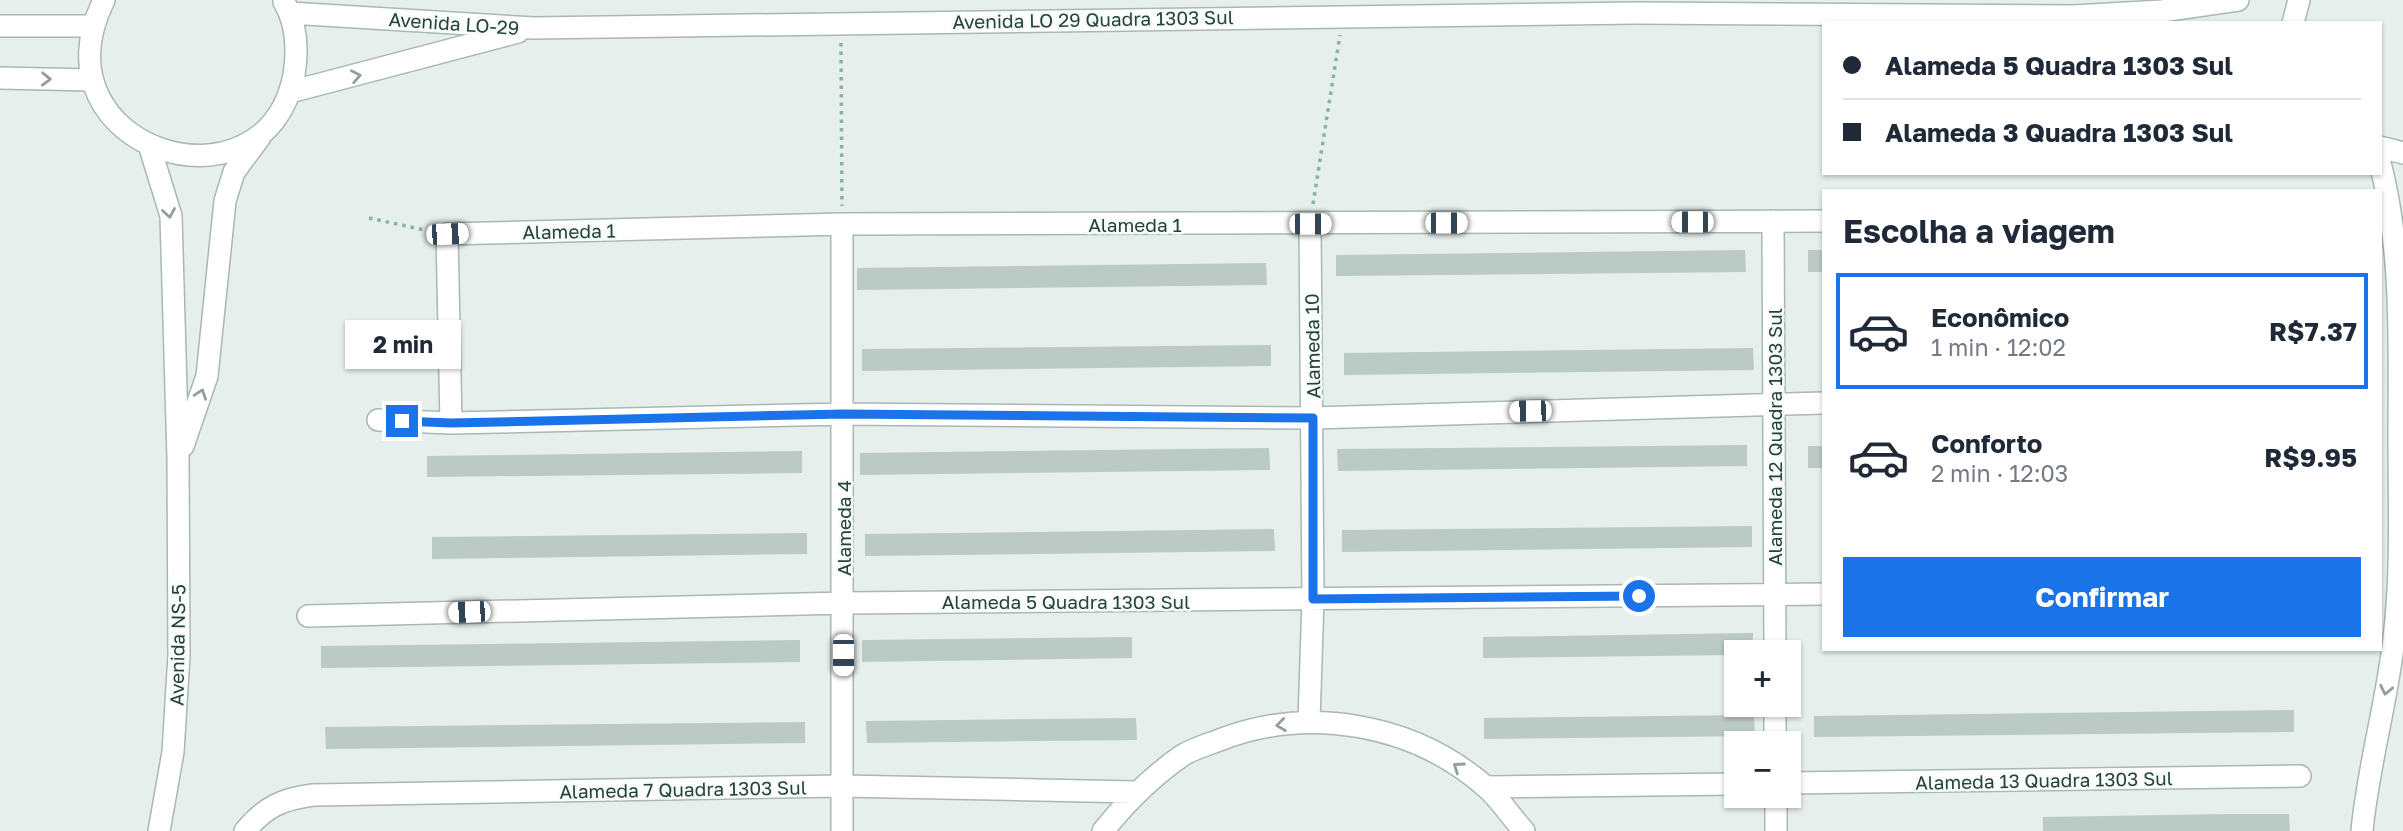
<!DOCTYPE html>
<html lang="pt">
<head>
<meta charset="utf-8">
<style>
  body { margin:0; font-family:"Golos Text",sans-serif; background:#f2f2f3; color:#1f2937; height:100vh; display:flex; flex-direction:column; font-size:26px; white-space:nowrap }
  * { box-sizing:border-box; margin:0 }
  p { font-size:23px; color:#747a83 }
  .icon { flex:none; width:38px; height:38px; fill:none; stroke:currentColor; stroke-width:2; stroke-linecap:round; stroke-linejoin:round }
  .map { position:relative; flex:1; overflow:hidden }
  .drawer { position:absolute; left:1822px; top:189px; width:560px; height:462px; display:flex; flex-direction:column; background:#fff; border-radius:0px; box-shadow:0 2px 5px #0004 }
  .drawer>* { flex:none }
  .banner { position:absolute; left:1822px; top:21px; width:560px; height:154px; border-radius:0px; box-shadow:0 2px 5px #0004; display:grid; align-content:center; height:154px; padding:0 21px; background:#fff }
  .tools { position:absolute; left:1724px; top:640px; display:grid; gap:14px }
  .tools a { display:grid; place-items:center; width:77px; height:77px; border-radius:0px; background:#fff; box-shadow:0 2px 5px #0004; font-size:35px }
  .end { position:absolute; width:32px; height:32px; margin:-16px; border:9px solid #1a73e8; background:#fff; box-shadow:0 0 0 4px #fff }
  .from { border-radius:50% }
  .bubble { position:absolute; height:49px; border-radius:0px; background:#fff; box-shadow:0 2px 5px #0004; font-size:23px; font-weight:700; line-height:49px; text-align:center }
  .car { position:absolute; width:21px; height:42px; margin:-21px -10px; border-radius:9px; box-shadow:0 0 5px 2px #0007; background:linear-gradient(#fff 24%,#345 0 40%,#fff 0 76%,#345 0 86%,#fff 0) }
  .banner b { display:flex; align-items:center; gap:24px; height:66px; font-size:26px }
  .banner b+b { border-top:2px solid #e0e1e3 }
  .banner i { width:18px; height:18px; background:#1f2937 }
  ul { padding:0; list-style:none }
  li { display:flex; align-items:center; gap:21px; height:116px; margin:0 14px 10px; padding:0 7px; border:4px solid transparent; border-radius:0px }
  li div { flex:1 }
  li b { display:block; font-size:26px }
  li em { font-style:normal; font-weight:700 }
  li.selected { border-color:#1a73e8 }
  li>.icon { width:63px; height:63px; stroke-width:1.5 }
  h2 { padding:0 21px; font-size:32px; line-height:84px }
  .action { display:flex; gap:14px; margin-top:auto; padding:14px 21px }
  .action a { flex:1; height:80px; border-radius:0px; background:#1a73e8; color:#fff; font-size:28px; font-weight:700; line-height:80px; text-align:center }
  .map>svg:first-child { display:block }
  .building { fill:#bbcac4 }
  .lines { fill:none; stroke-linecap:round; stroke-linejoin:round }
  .minor-casing { stroke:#a8b8b2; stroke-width:24 }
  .path { stroke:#86b3a5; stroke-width:3.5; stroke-dasharray:3.5 5; stroke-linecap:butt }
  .minor { stroke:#fff; stroke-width:21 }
  .oneway { stroke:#92a09c }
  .route { stroke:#1a73e8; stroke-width:9 }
  .labels { text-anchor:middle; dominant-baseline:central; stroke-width:5; stroke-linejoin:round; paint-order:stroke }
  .street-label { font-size:19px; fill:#24423a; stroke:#f7fbf9 }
</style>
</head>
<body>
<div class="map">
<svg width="2403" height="831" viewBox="0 0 2403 831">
  <rect width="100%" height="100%" fill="#e6efeb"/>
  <path class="building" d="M1745 250 1746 272 1336 276V255Z
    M1808 250H1824V272H1808Z
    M1266 263 1267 285 857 290V268Z
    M1271 345V366L862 371V349Z
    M1753 348 1754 370 1344 375V353Z
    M1747 445V466L1338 471 1337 449Z
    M1808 446H1824V468H1808Z
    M1269 448 1270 470 860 475V453Z
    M802 451V473L427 477V456Z
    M1752 526V547L1342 552V530Z
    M1274 529 1275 551 865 556V534Z
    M807 533V554L432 559V537Z
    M1753 633V653H1736V655L1483 658V637Z
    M1132 637V658L862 662V640Z
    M800 640V662L321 668V646Z
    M2294 710V732L1814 737V716Z
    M1754 715 1755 736 1484 739V718Z
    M1136 718 1137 740 867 743 866 721Z
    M805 722V743L326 749 325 727Z
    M2228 814H2289L2290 831H2043V817Z"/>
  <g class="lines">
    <defs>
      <path id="minor" d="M104 0C30 150 265 222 294 75 298 50 297 24 284 2
        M290 13 534 28 1637 13 2073 16 2162 11 2238 0
        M2293 23 2299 0
        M0 26H91
        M0 78 92 80
        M290 92 518 32
        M2380 147 2403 153
        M150 148 171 216 178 458 179 655 173 752 159 831
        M1773 221 1775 653
        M842 224V831
        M378 420 451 423 843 414 1313 418 1824 403
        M451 423 447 234 842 224 1824 221
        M183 446 207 376 225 201 234 172 260 137
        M308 616 843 603 1824 594
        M1775 705V744
        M1309 721 1313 599 1310 224
        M1788 783 2300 776
        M1486 787 1736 784
        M1776 796V831
        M245 831C265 807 282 799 313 795L842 786 1134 792
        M1103 831C1127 801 1151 777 1183 755 1193 749 1206 745 1217 741 1307 705 1413 723 1486 787 1500 799 1511 817 1524 831
        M2362 831C2368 766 2387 703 2394 638 2402 572 2399 504 2399 437 2399 346 2403 251 2380 163"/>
    </defs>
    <use href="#minor" class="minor-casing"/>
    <path class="path" d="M841 43 842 206
      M1313 204 1340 35
      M369 218 429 231"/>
    <use href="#minor" class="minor"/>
  </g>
  <defs><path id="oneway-chevron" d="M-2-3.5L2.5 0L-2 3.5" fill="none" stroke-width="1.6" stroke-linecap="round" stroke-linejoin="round" transform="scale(1.75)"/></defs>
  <g class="oneway">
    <use href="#oneway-chevron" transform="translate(356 76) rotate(-11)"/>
    <use href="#oneway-chevron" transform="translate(46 79) rotate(1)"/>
    <use href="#oneway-chevron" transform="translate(169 213) rotate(81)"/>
    <use href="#oneway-chevron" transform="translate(201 394) rotate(-71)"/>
    <use href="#oneway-chevron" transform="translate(2386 690) rotate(102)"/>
    <use href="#oneway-chevron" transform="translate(1281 725) rotate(172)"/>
    <use href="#oneway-chevron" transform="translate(1458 767) rotate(-145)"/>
  </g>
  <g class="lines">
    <path class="route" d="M402 421 451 423 843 414 1313 418V599L1639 596"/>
  </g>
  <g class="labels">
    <g class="street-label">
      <text transform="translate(1093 19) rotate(-1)">Avenida LO 29 Quadra 1303 Sul</text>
      <text transform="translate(454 23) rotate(4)">Avenida LO-29</text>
      <text x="1135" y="224">Alameda 1</text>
      <text transform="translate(569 231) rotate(-1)">Alameda 1</text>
      <text transform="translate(1312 346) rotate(-91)">Alameda 10</text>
      <text transform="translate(1774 437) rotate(-90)">Alameda 12 Quadra 1303 Sul</text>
      <text transform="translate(843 528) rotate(-90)">Alameda 4</text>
      <text x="1066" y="601">Alameda 5 Quadra 1303 Sul</text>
      <text transform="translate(177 645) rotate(-89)">Avenida NS-5</text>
      <text transform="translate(2044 780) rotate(-1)">Alameda 13 Quadra 1303 Sul</text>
      <text transform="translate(683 789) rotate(-1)">Alameda 7 Quadra 1303 Sul</text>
    </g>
  </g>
</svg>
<div class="tools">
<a>+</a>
<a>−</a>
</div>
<i class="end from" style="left:1639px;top:596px"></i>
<i class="end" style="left:402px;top:421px"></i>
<div class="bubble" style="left:345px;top:320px;width:116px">2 min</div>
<i class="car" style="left:1692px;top:222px;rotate:270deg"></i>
<i class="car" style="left:1446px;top:223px;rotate:90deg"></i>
<i class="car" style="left:1310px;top:224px;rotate:90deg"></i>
<i class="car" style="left:447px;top:234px;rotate:88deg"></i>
<i class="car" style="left:1530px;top:411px;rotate:269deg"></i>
<i class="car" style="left:469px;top:612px;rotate:268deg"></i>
<i class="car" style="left:843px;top:655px;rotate:180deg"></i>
<div class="banner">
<b><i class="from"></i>Alameda 5 Quadra 1303 Sul</b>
<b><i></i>Alameda 3 Quadra 1303 Sul</b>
</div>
<section class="drawer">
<h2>Escolha a viagem</h2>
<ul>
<li class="selected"><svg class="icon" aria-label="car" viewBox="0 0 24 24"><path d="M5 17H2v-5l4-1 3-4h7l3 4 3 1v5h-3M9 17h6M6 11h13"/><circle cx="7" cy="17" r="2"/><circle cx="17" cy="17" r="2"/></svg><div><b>Econômico</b><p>1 min · 12:02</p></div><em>R$7.37</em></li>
<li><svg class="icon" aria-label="car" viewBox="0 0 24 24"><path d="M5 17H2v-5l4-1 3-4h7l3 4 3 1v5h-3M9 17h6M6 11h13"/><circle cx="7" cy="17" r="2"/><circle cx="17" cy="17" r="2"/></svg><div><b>Conforto</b><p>2 min · 12:03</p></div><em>R$9.95</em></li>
</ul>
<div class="action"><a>Confirmar</a></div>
</section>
</div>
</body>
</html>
